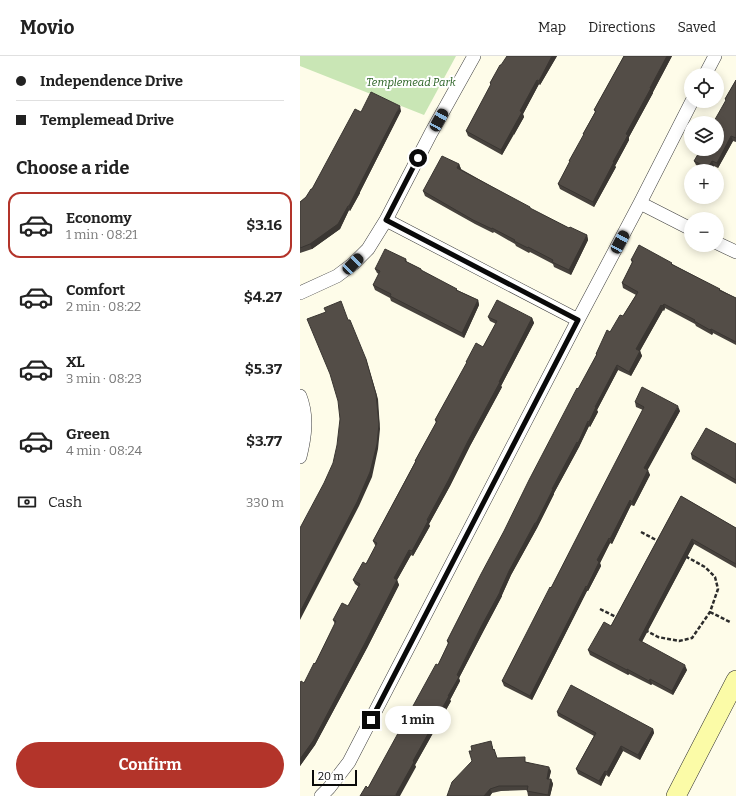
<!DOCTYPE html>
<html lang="en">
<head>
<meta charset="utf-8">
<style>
  body { margin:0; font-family:Bitter,serif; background:#f2f2f2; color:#222; height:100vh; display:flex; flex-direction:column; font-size:15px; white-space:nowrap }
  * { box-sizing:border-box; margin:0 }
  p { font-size:13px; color:#767676 }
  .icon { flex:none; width:22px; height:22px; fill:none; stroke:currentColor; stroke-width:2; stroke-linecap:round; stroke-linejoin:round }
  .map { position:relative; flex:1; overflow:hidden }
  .sheet { display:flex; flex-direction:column; background:#fff; width:300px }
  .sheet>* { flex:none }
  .hud { display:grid; align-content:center; height:88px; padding:0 16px; background:#fff }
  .fabs { position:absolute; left:384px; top:12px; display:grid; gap:8px }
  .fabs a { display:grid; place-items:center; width:40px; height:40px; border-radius:50%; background:#fff; box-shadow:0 2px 10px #0003; font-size:20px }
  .scale { position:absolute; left:12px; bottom:10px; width:45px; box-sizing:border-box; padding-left:4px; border:2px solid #0a0a0a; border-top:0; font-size:11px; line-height:14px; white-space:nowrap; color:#0a0a0a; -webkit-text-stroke:3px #fff; paint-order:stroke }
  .end { position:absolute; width:18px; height:18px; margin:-9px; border:5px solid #0a0a0a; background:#fff; box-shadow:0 0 0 2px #fff }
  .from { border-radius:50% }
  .bubble { position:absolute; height:28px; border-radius:14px; background:#fff; box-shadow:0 2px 10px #0003; font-size:13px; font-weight:700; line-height:28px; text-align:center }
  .car { position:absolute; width:12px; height:24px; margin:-12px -6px; border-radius:5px; box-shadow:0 0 3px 1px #0007; background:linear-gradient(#222 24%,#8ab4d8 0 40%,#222 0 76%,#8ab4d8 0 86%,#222 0) }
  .hud b { display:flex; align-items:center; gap:14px; height:38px; font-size:15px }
  .hud b+b { border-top:1px solid #e0e0e0 }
  .hud i { width:10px; height:10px; background:#222 }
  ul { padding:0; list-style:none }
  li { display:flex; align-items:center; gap:12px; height:66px; margin:0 8px 6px; padding:0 8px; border:2px solid transparent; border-radius:12px }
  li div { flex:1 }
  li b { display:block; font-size:15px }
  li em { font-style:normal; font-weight:700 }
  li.active { border-color:#b3342a }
  li>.icon { width:36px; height:36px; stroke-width:1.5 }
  h2 { padding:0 16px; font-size:18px; line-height:48px }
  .pay { display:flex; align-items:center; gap:10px; height:44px; padding:0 16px; font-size:15px }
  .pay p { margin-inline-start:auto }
  .button { display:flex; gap:8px; margin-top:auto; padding:8px 16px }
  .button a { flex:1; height:46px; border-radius:24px; background:#b3342a; color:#fff; font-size:16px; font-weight:700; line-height:46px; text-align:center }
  header { display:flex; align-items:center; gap:24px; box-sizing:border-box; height:56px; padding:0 20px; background:#fff; border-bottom:1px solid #e0e0e0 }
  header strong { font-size:19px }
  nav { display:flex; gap:22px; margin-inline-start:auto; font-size:14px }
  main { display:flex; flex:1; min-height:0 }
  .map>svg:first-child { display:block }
  .green { fill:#c9e6b5 }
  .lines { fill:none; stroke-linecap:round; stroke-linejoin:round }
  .minor-casing { stroke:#3d3d3d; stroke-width:14 }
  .secondary-casing { stroke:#2c2c2c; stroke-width:20 }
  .path { stroke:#2c2c2c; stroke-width:2.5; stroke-dasharray:4 2; stroke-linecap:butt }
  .minor { stroke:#fff; stroke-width:13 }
  .secondary { stroke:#fbfba7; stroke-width:19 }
  .wall { fill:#47423d }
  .shaded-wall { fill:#3a3632 }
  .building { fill:#534d47; stroke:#3a3632 }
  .route { stroke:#0a0a0a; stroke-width:5 }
  .labels { text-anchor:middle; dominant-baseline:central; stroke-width:4; stroke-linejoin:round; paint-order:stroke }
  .park-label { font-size:11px; font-style:italic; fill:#255e1f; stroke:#fff }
</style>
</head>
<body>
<header>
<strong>Movio</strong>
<nav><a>Map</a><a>Directions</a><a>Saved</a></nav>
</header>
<main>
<section class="sheet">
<div class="hud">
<b><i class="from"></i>Independence Drive</b>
<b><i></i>Templemead Drive</b>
</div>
<h2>Choose a ride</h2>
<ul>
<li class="active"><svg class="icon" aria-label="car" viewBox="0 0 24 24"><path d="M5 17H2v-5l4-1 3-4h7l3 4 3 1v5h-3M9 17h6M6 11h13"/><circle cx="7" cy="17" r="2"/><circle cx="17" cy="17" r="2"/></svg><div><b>Economy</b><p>1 min · 08:21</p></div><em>$3.16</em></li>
<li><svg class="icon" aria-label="car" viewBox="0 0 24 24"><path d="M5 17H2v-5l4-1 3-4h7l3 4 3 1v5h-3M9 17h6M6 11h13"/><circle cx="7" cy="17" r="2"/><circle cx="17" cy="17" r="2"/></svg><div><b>Comfort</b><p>2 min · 08:22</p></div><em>$4.27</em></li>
<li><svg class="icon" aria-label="car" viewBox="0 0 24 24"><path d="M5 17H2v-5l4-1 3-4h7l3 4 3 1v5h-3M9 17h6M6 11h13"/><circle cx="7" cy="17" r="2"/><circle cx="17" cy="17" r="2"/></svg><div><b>XL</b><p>3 min · 08:23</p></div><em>$5.37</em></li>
<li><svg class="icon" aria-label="car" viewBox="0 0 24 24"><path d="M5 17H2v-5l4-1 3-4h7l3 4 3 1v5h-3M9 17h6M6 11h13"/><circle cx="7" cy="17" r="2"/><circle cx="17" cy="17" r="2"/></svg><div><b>Green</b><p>4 min · 08:24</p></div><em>$3.77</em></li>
</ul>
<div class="pay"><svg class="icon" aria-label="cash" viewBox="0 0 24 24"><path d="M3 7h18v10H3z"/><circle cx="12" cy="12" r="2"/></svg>Cash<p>330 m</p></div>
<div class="button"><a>Confirm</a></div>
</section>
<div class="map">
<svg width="436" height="740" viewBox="0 0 436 740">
  <rect width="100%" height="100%" fill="#fefce9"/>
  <path class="green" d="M0 0H156L124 59 0 10Z"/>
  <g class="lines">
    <defs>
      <path id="minor" d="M405 19 415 0
        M340 147 391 173
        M86 164 278 264
        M417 187 436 196
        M0 237 37 220 53 208 68 193 86 164 131 77 174 0
        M0 340C8 360 5 381 0 401
        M21 740 29 732 49 706 278 264 340 147 392 45"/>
      <path id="secondary" d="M376 740 436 624"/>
    </defs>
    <use href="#minor" class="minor-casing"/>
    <use href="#secondary" class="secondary-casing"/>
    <path class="path" d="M341 476 358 485
      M300 553 318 562
      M410 556 430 566
      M345 574 358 581 379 585 392 582 410 556 418 533 415 521 405 511 385 500"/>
    <use href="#minor" class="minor"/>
    <use href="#secondary" class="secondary"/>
  </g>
  <path class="wall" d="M257 0 240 29 239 28 223 58 224 61 202 99 168 80 166 75 191 29 190 27 201 9Z
    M324 0H372L353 36V37L329 81V84L315 110 316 111 294 151 260 133 258 128 270 106 269 105 284 80 283 78 295 56 294 54Z
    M436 24V86L433 85 418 112 414 110 411 115H406L396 109 394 105 417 93 426 45 425 43Z
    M101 55 60 136V137L50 155 49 154 40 173 12 193 0 197V146L6 141 12 133 61 56Z
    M159 108 161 113 231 153 269 172 287 179 288 184 271 219 254 211 253 208 230 196 229 197 216 190 215 188 194 176 193 177 175 168 125 140 123 135Z
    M106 203 107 206 121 213V214L157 234 178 244 179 249 164 282 91 245 90 242 75 234 73 229 79 218 77 217 75 213Z
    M331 204 372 208 436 242V289L413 277 412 279 396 270 395 268 365 252 364 255 363 254 340 295 342 300 331 320 318 314 297 354 298 356 290 371 289 370 279 391 254 437V438L237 472 211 519 202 539V540L184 574 159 622 160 625 150 644 151 645 115 709 116 711 68 732 138 609 148 588 147 585 296 300V298L310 276 323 260 336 239 323 232 322 227 332 207Z
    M188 261 232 262 234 267 201 330 202 331 170 390 150 430 129 468 130 470 113 500 111 499 97 524 99 529 67 592 15 689 0 710V627H4L15 608 35 568 33 564 48 550 59 531 55 528 53 524 66 508 76 490 75 489 73 485 115 406V405L136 367 135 364 167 307 166 306 183 291 196 268 190 265Z
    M335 346 380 355 347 414 350 419 334 450 331 449 312 488 310 487 300 507 301 510 288 535H287L232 644 204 630 202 625 251 532 343 354 336 351Z
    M436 388V428L392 403 391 398Z
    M381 440 436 472V512L394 488 342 586 387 614 373 639 352 628 351 629 329 618 328 619 290 599 288 594 311 570Z
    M257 656 353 673 354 677 340 704 323 695 309 721 306 719 301 730 278 718 276 713 294 680 258 660Z
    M193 690V693L197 702 227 706 251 715 249 723H251L253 728 250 740H228L227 734 201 735 192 737 190 740H147Z"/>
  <path class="shaded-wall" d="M252 0H257L240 29 239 25Z
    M367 0H372L353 36V37L329 81V84L315 110 316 111 294 151 293 146 326 78Z
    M237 24 239 28 223 58 224 61 214 79 212 74 220 55Z
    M100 50 101 55 60 136V137L50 155 49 150 58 132Z
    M212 74 213 79 202 99 201 94Z
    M431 80 433 85 418 112 417 107Z
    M412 105 414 110 411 115H409L408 112Z
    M159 108 161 113 159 116 157 112Z
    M48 150 49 154 40 173 12 193 10 188Z
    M287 179 288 184 271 219 269 214Z
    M178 244 179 249 164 282 162 277Z
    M364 248 365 252 364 255 362 250Z
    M361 249 363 254 338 298 336 293Z
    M232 262 234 267 201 330 202 331 170 390 150 430 129 468 130 470 113 500 112 495 168 385Z
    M411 273 413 277 412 279 410 274Z
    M340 295 342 300 331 320 329 316Z
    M66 303 78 343 80 373 78 393 72 421 59 450 0 564V556Z
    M317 309 318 314 297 354 298 356 290 371 289 366 295 351Z
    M378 350 380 355 346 417 344 412Z
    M288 365 289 370 279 391 278 387Z
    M277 386 279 391 254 437V438L237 472 236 467 252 433Z
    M348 414 350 419 334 450 332 446Z
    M330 444 331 449 312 488 310 483Z
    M235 467 237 472 211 519 202 539V540L184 574 159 622 160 625 150 644 151 645 115 709 116 711 100 740H95L209 515Z
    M309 482 310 487 300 507 301 510 288 535 287 531 297 504Z
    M392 483 394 488 340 589 339 584Z
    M109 494 111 499 97 524 99 529 67 592 15 689 0 710V703Z
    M286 530 287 535 232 644 230 640Z
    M385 609 387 614 373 639 372 635Z
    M327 613 329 618 328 619 327 614Z
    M350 623 352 628 351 629 349 625Z
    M353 673 354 677 340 704 338 699Z
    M321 690 323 695 309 721 307 716Z
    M249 711 251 715 248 727 247 723Z
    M305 715 306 719 301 730 299 725Z
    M251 723 253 728 250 740H248Z
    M190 733 192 737 190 740H184Z"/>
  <path class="building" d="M207 0H252L239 25 237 24 220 55 222 56 201 94 166 75 191 28 190 27 200 9H201Z
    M324 0H367L350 32H351L326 78 328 79 313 106H314L293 146 258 128 270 105H269L284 78H283L296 55 294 54Z
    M436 24V82L431 80 417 107 412 105 408 112 394 105 401 93H417V67H413L426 44 425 43Z
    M71 36 100 50 58 132 49 150H48L38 168 10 188 0 192V146L6 141 11 133H12L55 53 61 56Z
    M142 100 159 108 157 112 230 151V152L269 172 270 171 287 179 269 214 252 206 253 204 228 191V192L214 185 215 184 192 172V173L173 164 123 135Z
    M339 189 372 207 371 208 420 233 419 234 436 242V286L411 273 410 274 394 265 395 264 364 248 362 250 361 249 336 293 340 295 329 316 317 309 295 351H296L289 366 288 365 278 387 277 386 252 433H253L236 467H235L209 515 200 535V536L182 569 157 619 159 621 148 640H149L113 705 114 706 95 740H60L66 730 68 732 136 608 138 609 149 586 147 585 181 518 204 475 229 424 277 332 278 333 297 298H296L307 274 310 276 320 259 323 260 338 236 322 227 333 205 331 204Z
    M85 193 106 203 105 205 121 213V214L157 233 156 234 178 244 162 277 90 240 91 238 73 229 80 215 75 213Z
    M197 244 232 262 199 326H200L168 385 148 425 127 464 128 465 112 495 109 494 94 522 97 524 65 587 13 685 0 703V627L1 625 4 627 14 607 15 608 36 565 33 564 42 547 48 550 60 528 53 524 63 506 66 508 77 487 73 485 116 405H115L137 365 135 364 167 306H166L176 287 183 291 197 265 188 261Z
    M41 245 48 264H50L66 303 76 338 79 368 77 388 70 416 57 446 0 556V472L24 427 33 407 37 389 40 363 38 345 30 318 7 263 26 256 24 252Z
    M342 331 378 350 344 412 348 414 332 446 330 444 310 483 309 482 297 504 299 506 287 531 286 530 230 640 202 625 250 531 251 532 296 444 344 351 335 346Z
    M406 372 436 388V424L391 398Z
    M381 440 436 472V508L392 483 339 584 385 609 372 635 350 623 349 625 327 613V614L288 594 304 566 311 570Z
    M271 629 353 673 338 699 321 690 307 716 305 715 299 725 276 713 296 677 257 656Z
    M191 685 193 694 194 693 197 702 225 701V706L249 711 247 723H251L248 739 227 735 228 730H199L190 733 184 740H147L152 726 172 705 169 695H172L171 690Z"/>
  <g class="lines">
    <path class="route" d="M71 664 278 264 86 164 118 102"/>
  </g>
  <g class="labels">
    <g class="park-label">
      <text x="111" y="26">Templemead Park</text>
    </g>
  </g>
</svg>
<div class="fabs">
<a><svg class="icon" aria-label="locate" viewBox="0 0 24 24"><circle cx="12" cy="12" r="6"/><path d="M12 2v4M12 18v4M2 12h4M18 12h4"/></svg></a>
<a><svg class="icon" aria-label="layers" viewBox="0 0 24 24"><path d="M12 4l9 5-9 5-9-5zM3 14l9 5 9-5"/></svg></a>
<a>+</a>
<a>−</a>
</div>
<div class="scale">20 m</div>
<i class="end from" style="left:118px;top:102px"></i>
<i class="end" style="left:71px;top:664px"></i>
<div class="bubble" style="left:85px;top:650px;width:66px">1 min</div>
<i class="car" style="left:139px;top:64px;rotate:29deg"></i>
<i class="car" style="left:320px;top:186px;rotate:28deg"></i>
<i class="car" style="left:53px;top:208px;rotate:45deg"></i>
</div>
</main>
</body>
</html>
